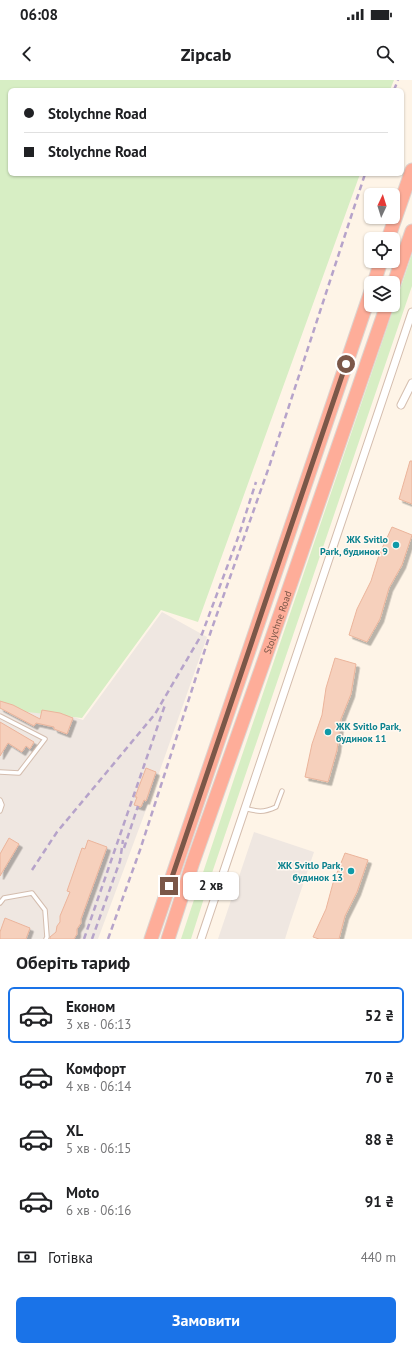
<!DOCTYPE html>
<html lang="uk">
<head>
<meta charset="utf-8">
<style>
  body { margin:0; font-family:"PT Sans",sans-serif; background:#f2f2f2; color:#202124; height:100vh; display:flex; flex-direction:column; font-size:15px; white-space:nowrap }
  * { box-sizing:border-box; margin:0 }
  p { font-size:13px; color:#757577 }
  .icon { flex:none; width:22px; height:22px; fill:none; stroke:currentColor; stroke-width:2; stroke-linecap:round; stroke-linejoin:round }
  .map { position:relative; height:859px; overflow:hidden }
  .drawer { display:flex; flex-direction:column; background:#fff; flex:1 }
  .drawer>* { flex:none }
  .guide { position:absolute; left:8px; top:8px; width:396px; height:88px; border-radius:6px; box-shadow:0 1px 3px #0004; display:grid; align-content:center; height:88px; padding:0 16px; background:#fff }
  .needle { width:26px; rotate:4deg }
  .buttons { position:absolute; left:364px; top:108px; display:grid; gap:8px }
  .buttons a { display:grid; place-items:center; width:36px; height:36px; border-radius:6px; background:#fff; box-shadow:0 1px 3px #0004; font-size:20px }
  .end { position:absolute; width:18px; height:18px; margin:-9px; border:5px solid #7b5748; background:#fff; box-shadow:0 0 0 2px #fff }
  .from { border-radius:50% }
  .bubble { position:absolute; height:28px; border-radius:6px; background:#fff; box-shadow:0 1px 3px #0004; font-size:13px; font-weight:700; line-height:28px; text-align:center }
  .guide b { display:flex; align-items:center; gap:14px; height:38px; font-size:15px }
  .guide b+b { border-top:1px solid #e0e0e0 }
  .guide i { width:10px; height:10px; background:#202124 }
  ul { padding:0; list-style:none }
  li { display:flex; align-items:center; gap:12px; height:56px; margin:0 8px 6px; padding:0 8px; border:2px solid transparent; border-radius:6px }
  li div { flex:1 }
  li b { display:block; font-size:15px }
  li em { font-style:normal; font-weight:700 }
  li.active { border-color:#1a73e8 }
  li>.icon { width:36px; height:36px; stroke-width:1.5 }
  h2 { padding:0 16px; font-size:18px; line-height:48px }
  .pay { display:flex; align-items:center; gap:10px; height:44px; padding:0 16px; font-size:15px }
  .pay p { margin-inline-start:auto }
  .primary-button { display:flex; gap:8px; margin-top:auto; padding:8px 16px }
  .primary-button a { flex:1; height:46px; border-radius:6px; background:#1a73e8; color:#fff; font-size:16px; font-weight:700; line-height:46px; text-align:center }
  .status { display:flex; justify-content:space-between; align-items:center; height:28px; padding:0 20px; background:#fff; direction:ltr }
  .status svg { height:11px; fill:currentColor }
  header { display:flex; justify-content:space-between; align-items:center; height:52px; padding:0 16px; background:#fff; font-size:18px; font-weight:700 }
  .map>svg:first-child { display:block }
  .industrial { fill:#efe7e1 }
  .green { fill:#d7eec4 }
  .building { fill:#f6d0bc; stroke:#ebb49b; filter:url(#shadow) }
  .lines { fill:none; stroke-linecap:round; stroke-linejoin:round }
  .lane-casing { stroke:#d4bdae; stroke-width:5.5 }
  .street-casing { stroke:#d4bdae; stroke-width:9 }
  .highway-casing { stroke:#ddd3cf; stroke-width:15 }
  .lane { stroke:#fff; stroke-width:3.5 }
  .street { stroke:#fff; stroke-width:7 }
  .highway { stroke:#fead99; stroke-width:13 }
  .rail { stroke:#b6a3ca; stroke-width:2.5; stroke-dasharray:6 4; stroke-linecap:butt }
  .route { stroke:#7b5748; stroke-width:5 }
  .culture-dot { fill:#0f9aa8; stroke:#fff8f0; stroke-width:1.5 }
  .labels { text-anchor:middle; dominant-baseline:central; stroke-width:3; stroke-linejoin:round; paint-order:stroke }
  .culture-label { font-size:10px; font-weight:bold; fill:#0d838f; stroke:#fff8f0; text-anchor:end }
  .street-label { font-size:10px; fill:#7b5748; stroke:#fff8f0 }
</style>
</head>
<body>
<div class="status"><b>06:08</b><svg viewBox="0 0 49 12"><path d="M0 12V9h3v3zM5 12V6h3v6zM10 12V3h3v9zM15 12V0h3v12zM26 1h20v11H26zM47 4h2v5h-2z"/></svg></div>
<header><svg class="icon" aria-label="back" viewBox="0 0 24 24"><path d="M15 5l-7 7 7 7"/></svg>Zipcab<svg class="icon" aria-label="search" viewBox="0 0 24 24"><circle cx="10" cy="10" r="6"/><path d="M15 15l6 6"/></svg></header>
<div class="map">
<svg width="412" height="859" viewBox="0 0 412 859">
  <defs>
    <filter id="shadow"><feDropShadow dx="3.5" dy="3.5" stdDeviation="0" flood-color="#0004"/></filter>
  </defs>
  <rect width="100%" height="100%" fill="#fef4e7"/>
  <path class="industrial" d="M162 532 207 557 147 727 98 859H0V614L83 640Z
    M254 752 314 772 290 843 285 859H218Z"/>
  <path class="green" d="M0 0H394L390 10H10V94H360L198 542 161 530 82 638 0 629Z
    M412 174V206L212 793 191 859H181L235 696Z"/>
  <path class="building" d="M410 381H412V424L399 419Z
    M392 447 412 455 402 485 389 508 380 539 367 562 349 555 357 529 371 501 379 475Z
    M335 578 356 584 351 614 341 639 337 670 328 702 305 697 312 664 322 635 326 608Z
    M0 621 13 625 40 639 42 630 60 633 73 638 67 654 54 649V647L36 643 34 646 0 628Z
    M0 642 34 662 30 669 26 666 22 672 8 663 0 676Z
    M146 688 156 692 146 721 144 720 141 727 134 725 137 717H135Z
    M9 758 19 764 0 796V774Z
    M88 760 107 767 81 839V843L77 849V854L74 859H50V857L56 852 57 846 60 842V836L70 812 67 811 82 768 85 769Z
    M345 773 368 780 357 812 345 836 339 859H319L313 857 326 829 333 803Z
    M5 838 30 848 26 859H0V852Z"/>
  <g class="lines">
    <defs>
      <path id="lane" d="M0 636 45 659 19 693 0 692
        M0 720 2 725 0 731
        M244 728C258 732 263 733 276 727L282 711
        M0 823 4 818 32 813 45 830 47 857 46 859"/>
      <path id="street" d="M401 325 412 303
        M201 859 412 232"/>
      <g id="highway">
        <path d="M388 159 412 90"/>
        <path d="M374 203 381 181"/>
        <path d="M393 206 412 151"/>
        <path d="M151 859 371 211"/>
        <path id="s1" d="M168 859 193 782 264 581 387 225"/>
      </g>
    </defs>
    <use href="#lane" class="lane-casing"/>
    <use href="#street" class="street-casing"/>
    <use href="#highway" class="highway-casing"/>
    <use href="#lane" class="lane"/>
    <use href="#street" class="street"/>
    <use href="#highway" class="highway"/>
    <path class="rail" d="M394 10 398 0
      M124 768 138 726
      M32 790 57 752 155 634 202 554 239 455 256 402
      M84 859 165 625
      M92 859 120 781 123 760
      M108 859 140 770 211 551 269 387 365 94"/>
  </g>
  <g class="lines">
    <path class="route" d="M169 806 346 284"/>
  </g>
  <g class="culture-dot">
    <circle cx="396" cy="465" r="4"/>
    <circle cx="328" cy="652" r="4"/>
    <circle cx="351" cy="791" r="4"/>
  </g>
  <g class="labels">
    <g class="culture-label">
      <text x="388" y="459">ЖК Svitlo<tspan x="388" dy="12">Park, будинок 9</tspan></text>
      <text x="336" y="646" text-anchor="start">ЖК Svitlo Park,<tspan x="336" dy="12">будинок 11</tspan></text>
      <text x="343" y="785">ЖК Svitlo Park,<tspan x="343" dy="12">будинок 13</tspan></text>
    </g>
    <g class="street-label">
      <text stroke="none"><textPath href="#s1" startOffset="335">Stolychne Road</textPath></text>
    </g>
  </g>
</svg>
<div class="buttons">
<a><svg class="needle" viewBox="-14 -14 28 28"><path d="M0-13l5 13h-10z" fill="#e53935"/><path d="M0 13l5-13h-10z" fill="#757577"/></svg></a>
<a><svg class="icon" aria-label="locate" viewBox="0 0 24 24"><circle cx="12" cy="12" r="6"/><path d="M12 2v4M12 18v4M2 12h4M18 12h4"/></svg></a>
<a><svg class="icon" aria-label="layers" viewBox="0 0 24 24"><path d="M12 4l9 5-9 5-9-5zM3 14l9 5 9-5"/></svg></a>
</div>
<i class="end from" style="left:346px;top:284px"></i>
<i class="end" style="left:169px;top:806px"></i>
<div class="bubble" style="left:183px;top:792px;width:56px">2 хв</div>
<div class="guide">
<b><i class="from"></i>Stolychne Road</b>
<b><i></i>Stolychne Road</b>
</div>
</div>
<section class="drawer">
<h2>Оберіть тариф</h2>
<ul>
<li class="active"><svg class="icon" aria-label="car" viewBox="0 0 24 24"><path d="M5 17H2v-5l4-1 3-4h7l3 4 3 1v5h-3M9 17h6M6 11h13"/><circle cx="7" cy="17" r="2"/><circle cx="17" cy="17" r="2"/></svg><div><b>Економ</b><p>3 хв · 06:13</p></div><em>52 ₴</em></li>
<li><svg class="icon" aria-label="car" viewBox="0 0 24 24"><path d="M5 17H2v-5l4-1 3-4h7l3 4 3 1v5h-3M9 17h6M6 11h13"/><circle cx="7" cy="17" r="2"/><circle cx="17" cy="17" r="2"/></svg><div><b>Комфорт</b><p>4 хв · 06:14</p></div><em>70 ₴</em></li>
<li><svg class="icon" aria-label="car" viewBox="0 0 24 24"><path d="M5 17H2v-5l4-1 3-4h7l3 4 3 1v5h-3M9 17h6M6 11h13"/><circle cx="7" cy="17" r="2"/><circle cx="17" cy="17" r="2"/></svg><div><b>XL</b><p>5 хв · 06:15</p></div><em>88 ₴</em></li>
<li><svg class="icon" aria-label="car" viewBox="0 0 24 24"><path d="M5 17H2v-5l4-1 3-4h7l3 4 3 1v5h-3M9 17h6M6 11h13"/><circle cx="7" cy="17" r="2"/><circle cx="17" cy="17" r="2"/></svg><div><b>Moto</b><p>6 хв · 06:16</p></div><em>91 ₴</em></li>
</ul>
<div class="pay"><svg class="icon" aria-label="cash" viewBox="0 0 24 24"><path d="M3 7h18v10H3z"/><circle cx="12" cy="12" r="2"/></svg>Готівка<p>440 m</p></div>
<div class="primary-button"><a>Замовити</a></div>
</section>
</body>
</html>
